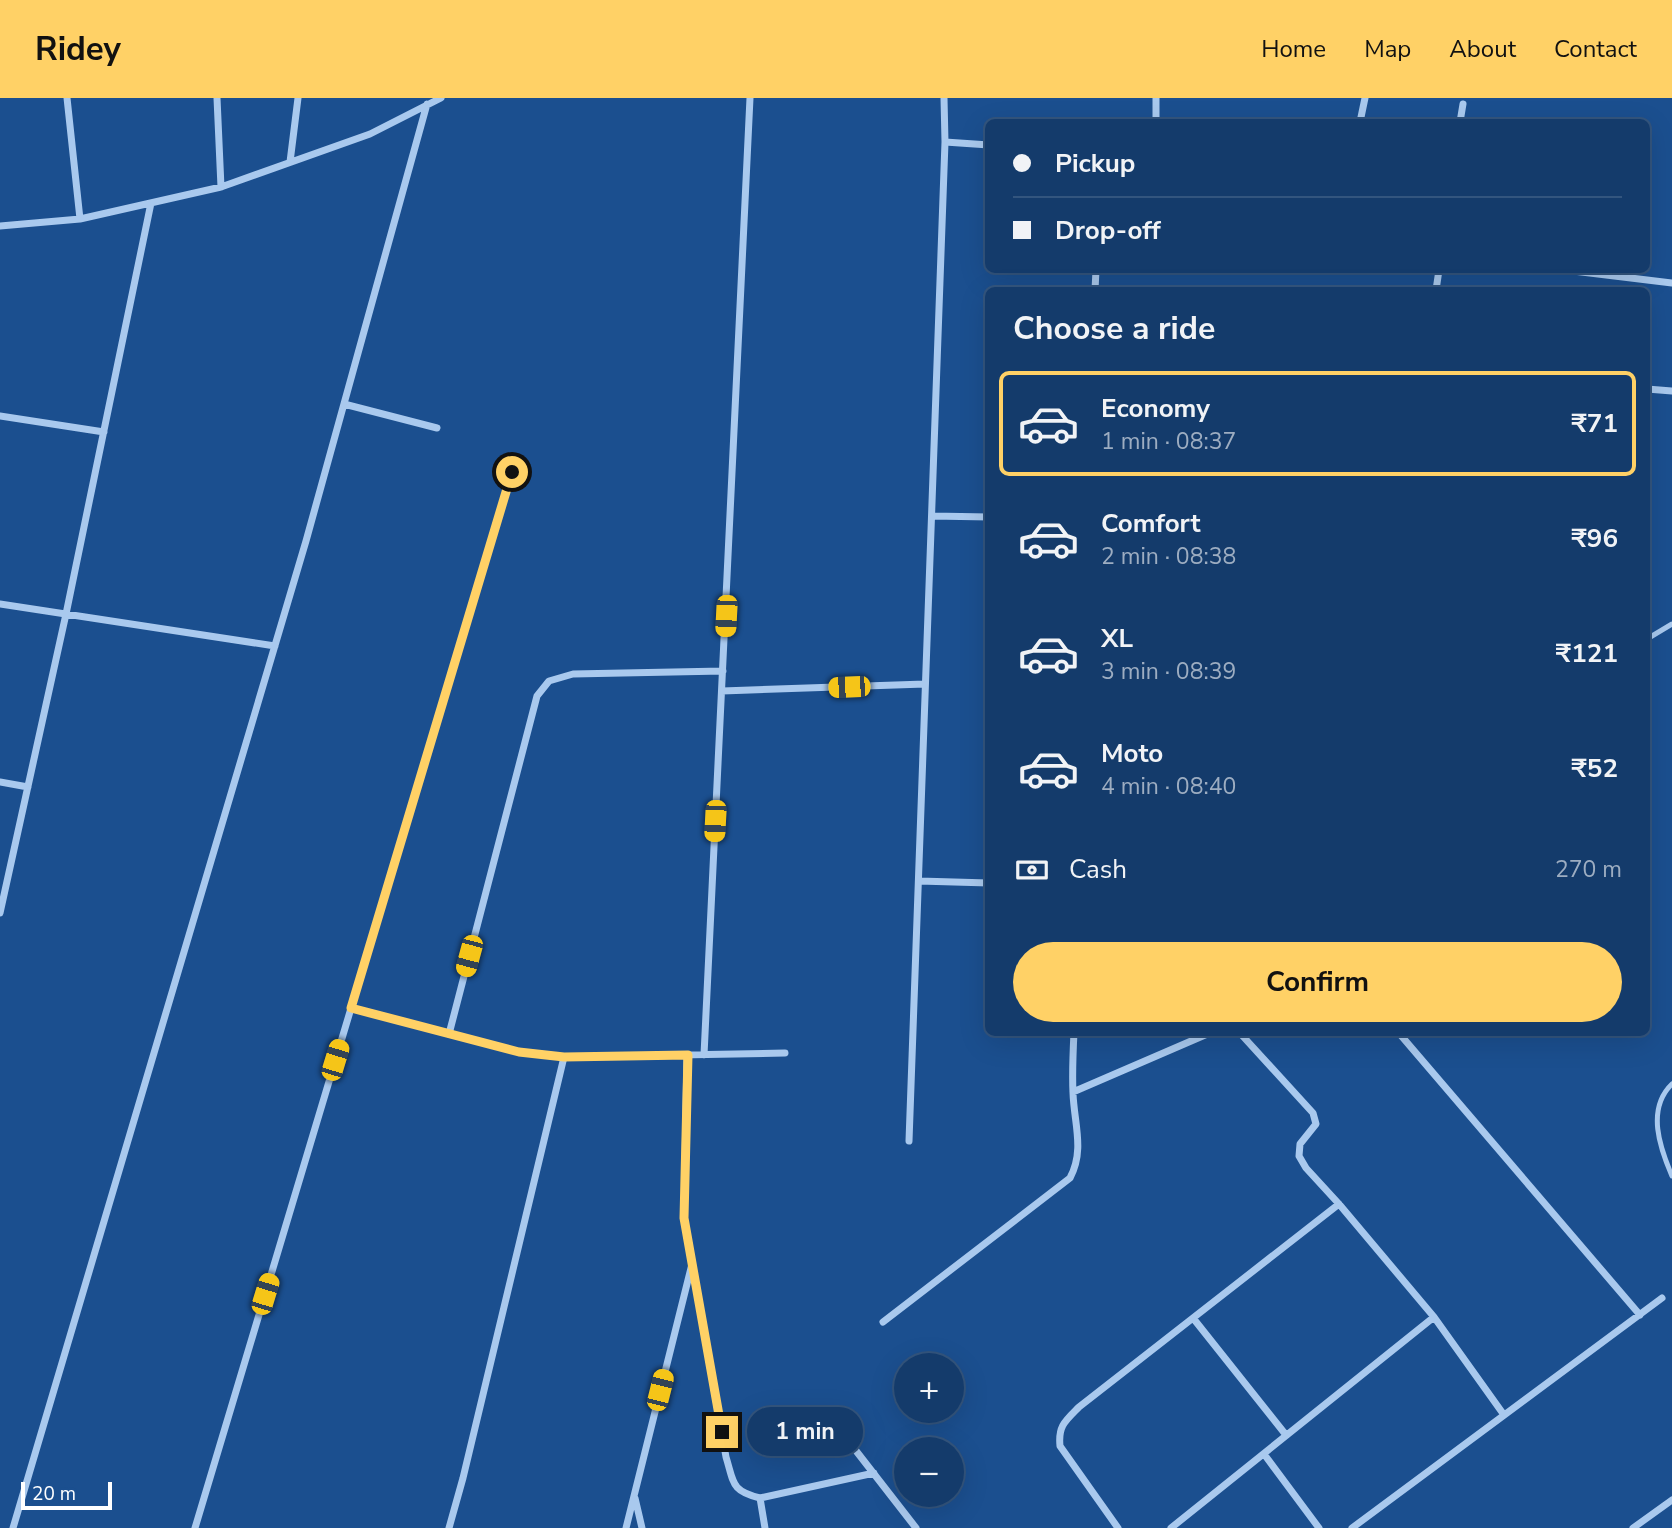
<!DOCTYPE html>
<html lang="en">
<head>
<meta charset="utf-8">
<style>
  body { margin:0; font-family:"Nunito Sans",sans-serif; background:#1d4271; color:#f1f3f6; height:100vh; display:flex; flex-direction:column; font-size:26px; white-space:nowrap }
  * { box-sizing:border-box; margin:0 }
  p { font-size:23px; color:#9dadc1 }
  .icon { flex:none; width:38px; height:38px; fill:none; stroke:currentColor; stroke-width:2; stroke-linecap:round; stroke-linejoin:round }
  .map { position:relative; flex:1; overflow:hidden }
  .sheet { position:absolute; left:985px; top:189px; width:665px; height:749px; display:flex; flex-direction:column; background:#143b6b; border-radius:10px; box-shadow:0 7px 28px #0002,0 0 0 2px #33557e }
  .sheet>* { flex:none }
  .guide { position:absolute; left:985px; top:21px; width:665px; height:154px; border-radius:10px; box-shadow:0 7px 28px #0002,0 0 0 2px #33557e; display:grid; align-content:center; height:154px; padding:0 28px; background:#143b6b }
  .fabs { position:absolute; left:894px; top:1255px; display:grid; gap:14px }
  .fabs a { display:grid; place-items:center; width:70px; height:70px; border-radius:50%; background:#143b6b; box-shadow:0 7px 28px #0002,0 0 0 2px #33557e; font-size:35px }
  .scale { position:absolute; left:21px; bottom:18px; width:91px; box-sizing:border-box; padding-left:7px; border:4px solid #fff; border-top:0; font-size:19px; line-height:24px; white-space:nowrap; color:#fff; -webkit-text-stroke:5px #1b4f8f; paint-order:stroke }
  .end { position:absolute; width:32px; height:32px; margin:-16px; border:9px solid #ffd166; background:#111; box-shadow:0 0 0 4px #111 }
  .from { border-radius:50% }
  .bubble { position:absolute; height:49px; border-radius:24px; background:#143b6b; box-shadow:0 7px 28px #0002,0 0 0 2px #33557e; font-size:23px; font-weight:700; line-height:49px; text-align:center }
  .car { position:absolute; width:21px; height:42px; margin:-21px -10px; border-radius:9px; box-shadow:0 0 5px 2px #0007; background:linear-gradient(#f5c518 24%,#345 0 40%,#f5c518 0 76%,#345 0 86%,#f5c518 0) }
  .guide b { display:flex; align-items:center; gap:24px; height:66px; font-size:26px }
  .guide b+b { border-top:2px solid #33557e }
  .guide i { width:18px; height:18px; background:#f1f3f6 }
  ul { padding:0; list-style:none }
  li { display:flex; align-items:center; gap:21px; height:105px; margin:0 14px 10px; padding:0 14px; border:4px solid transparent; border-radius:10px }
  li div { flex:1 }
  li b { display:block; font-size:26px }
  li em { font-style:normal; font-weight:700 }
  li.selected { border-color:#ffd166 }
  li>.icon { width:63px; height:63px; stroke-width:1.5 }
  h2 { padding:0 28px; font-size:32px; line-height:84px }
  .pay { display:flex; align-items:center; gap:18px; height:77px; padding:0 28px; font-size:26px }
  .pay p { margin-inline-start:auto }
  .action { display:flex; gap:14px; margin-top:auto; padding:14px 28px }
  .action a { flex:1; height:80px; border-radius:42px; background:#ffd166; color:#111; font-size:28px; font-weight:700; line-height:80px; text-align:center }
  header { display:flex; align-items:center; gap:42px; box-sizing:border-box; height:98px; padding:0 35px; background:#ffd166; color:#111 }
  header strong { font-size:33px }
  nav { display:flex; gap:38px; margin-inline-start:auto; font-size:24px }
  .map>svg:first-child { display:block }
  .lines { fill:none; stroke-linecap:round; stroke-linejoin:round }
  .lane { stroke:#a9c9ee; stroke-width:5 }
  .street { stroke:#a9c9ee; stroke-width:7 }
  .route { stroke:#ffd166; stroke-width:9 }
</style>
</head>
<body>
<header>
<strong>Ridey</strong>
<nav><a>Home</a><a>Map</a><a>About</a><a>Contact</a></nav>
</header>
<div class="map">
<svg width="1672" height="1430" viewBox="0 0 1672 1430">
  <rect width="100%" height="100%" fill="#1b4f8f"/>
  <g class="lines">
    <path class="lane" d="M1647 541 1672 526
      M1672 986C1646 1011 1660 1050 1672 1078"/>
    <path class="street" d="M67 0 80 121
      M217 0 221 89
      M1156 0V24
      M1360 24 1365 0
      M1460 24 1463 6
      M945 44 989 47
      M290 64 298 0
      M0 128 80 121 221 89 370 36 441 0
      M1565 172 1672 185
      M1095 192 1096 172
      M1436 192 1439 172
      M1647 291 1672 293
      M344 306 437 330
      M0 318 104 334
      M932 418 989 419
      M0 506 275 548
      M722 593 925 586
      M0 684 28 689
      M919 783 989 785
      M0 815 66 516 151 105
      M351 910 519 954 564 959 785 955
      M1239 934 1313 1015 1316 1026 1300 1046 1299 1058 1306 1070 1339 1106 1434 1219 1504 1317
      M1398 934 1640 1217
      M449 936 537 598 549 583 573 576 723 573
      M687 957 684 1120 726 1359C734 1385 731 1393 760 1400L874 1375
      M704 957 750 0
      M1073 994 1212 934
      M909 1043 945 44 944 0
      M1193 1220 1286 1337
      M883 1224 1070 1080C1085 1052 1074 1025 1073 995 1072 975 1073 954 1074 934
      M836 1327 916 1430
      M1264 1356 1319 1430
      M635 1400 642 1430
      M760 1400 765 1430
      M13 1430 306 443 427 6
      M195 1430 512 374
      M449 1430 463 1380 564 959
      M626 1430 692 1166
      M1118 1430 1060 1348C1058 1328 1065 1323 1079 1309L1339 1106
      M1171 1430 1434 1219
      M1352 1430 1662 1200
      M1633 1430 1672 1402"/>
  </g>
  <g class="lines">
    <path class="route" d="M512 374 351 910 519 954 564 959 688 957 684 1120 722 1334"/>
  </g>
</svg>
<div class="fabs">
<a>+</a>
<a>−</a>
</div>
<div class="scale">20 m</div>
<i class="end from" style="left:512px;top:374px"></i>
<i class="end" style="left:722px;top:1334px"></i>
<div class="bubble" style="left:747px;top:1309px;width:116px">1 min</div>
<i class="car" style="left:726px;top:518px;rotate:183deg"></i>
<i class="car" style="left:849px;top:589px;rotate:268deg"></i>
<i class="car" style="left:715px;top:723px;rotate:183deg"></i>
<i class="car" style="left:469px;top:858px;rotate:195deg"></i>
<i class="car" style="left:335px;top:962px;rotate:17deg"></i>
<i class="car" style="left:265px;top:1196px;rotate:17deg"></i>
<i class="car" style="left:660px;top:1292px;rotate:14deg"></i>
<div class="guide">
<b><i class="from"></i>Pickup</b>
<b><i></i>Drop-off</b>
</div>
<section class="sheet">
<h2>Choose a ride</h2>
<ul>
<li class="selected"><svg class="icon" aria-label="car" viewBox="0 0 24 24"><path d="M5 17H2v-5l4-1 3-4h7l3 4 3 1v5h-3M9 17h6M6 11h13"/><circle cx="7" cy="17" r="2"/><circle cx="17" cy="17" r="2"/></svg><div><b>Economy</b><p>1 min · 08:37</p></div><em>₹71</em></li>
<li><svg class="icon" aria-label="car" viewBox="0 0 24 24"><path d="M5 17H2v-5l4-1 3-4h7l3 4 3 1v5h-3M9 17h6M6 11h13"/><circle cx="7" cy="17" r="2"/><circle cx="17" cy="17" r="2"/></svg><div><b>Comfort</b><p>2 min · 08:38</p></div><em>₹96</em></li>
<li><svg class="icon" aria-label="car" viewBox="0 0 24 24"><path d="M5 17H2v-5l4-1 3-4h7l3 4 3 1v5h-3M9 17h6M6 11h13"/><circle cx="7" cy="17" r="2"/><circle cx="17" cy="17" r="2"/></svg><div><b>XL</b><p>3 min · 08:39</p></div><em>₹121</em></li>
<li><svg class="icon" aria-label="car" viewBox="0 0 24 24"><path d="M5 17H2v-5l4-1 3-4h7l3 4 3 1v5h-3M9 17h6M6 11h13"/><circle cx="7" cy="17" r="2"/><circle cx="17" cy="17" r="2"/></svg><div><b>Moto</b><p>4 min · 08:40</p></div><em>₹52</em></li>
</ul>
<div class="pay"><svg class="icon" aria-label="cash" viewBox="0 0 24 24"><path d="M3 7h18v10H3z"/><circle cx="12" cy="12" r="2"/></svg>Cash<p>270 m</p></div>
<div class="action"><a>Confirm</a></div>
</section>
</div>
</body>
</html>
